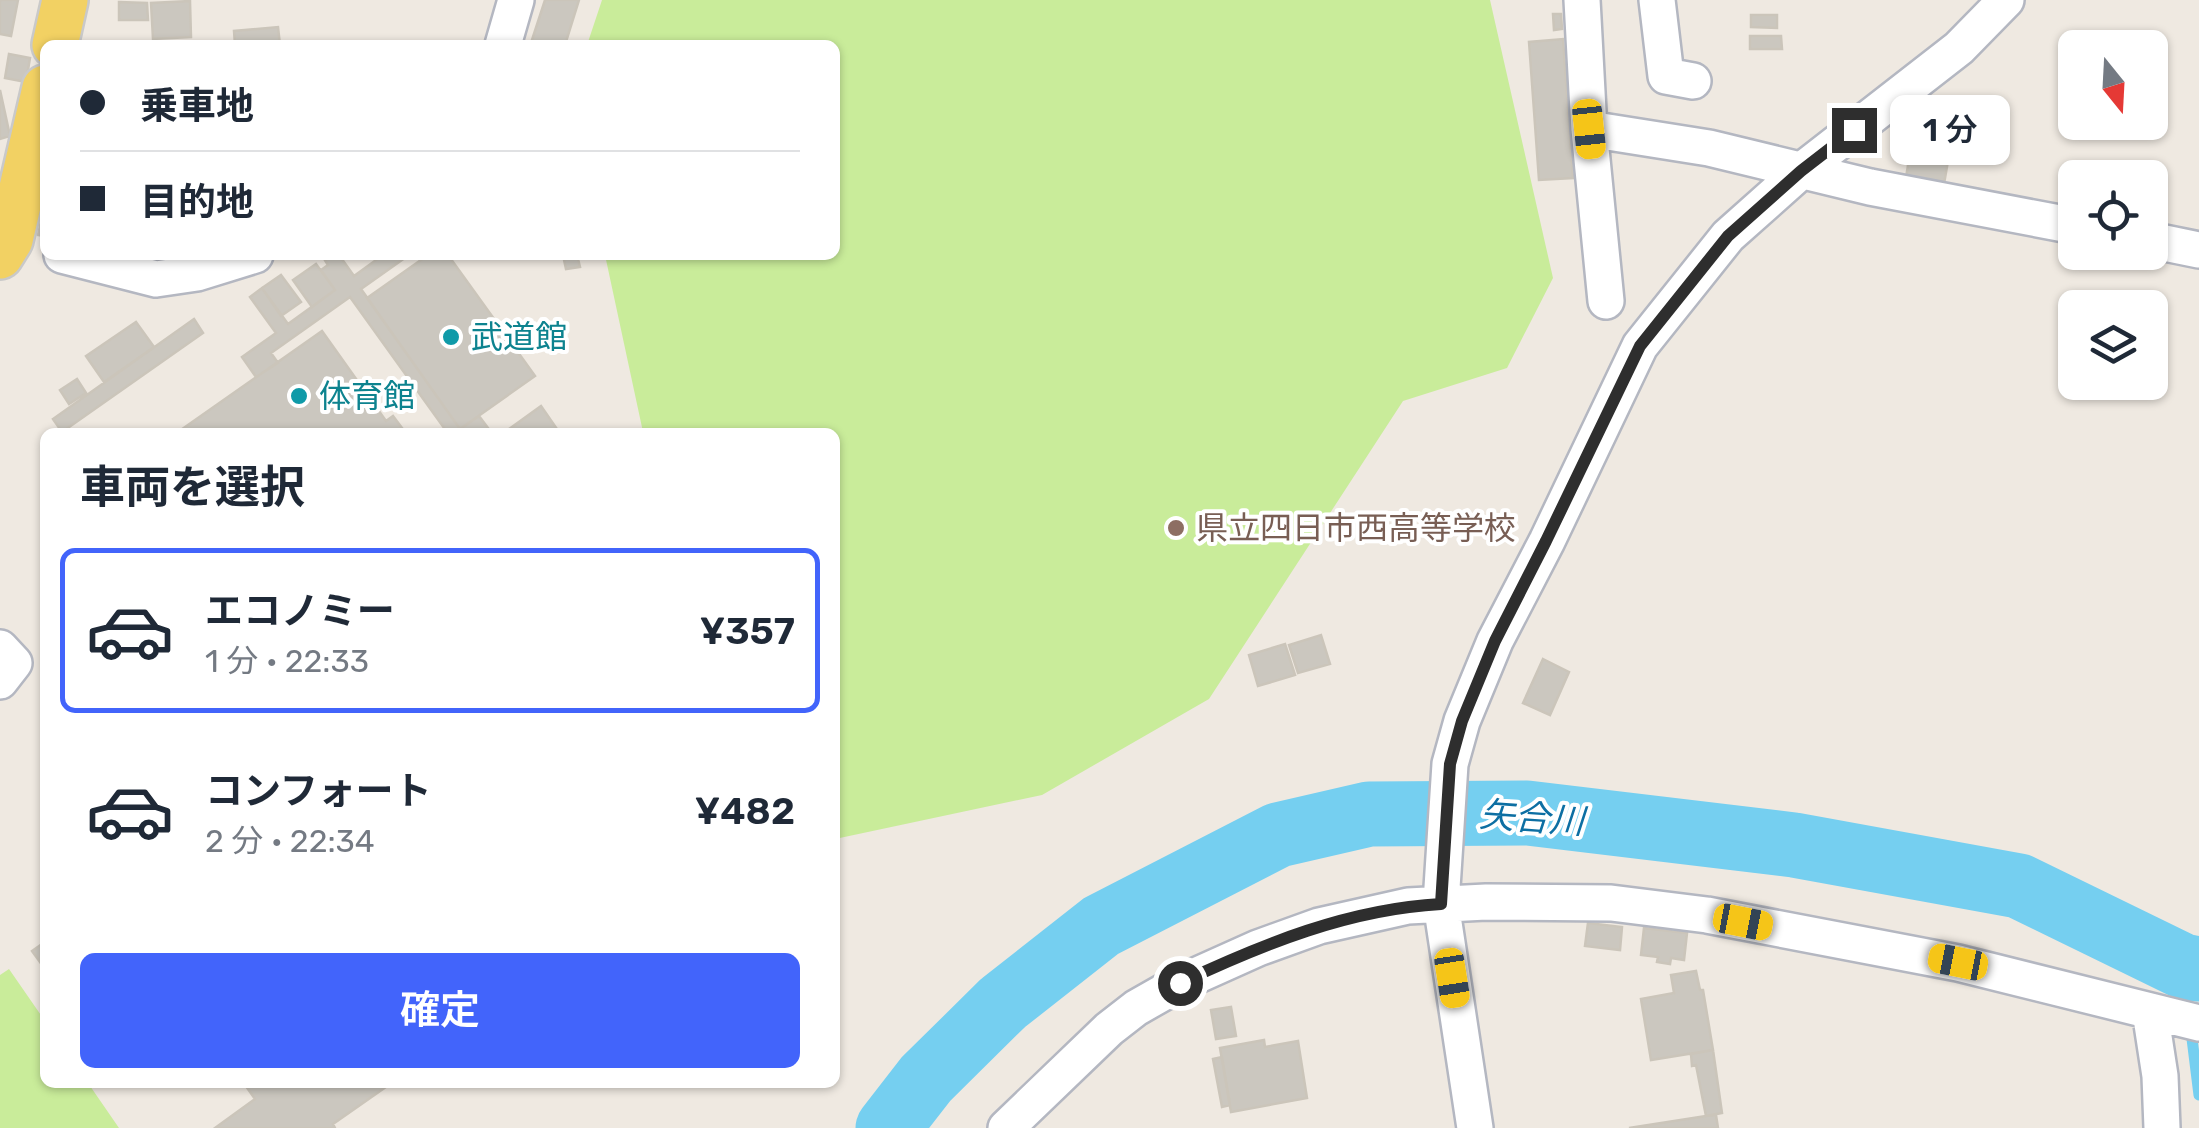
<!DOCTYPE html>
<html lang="ja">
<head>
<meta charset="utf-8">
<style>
  body { margin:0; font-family:Rubik,"Noto Sans JP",sans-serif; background:#f2f2f3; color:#1f2937; height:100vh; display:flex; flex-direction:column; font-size:38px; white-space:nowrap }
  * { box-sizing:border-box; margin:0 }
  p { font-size:32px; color:#747a83 }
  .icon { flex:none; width:55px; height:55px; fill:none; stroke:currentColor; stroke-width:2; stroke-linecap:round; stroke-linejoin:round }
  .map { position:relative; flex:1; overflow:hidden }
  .drawer { position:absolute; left:40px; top:428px; width:800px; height:660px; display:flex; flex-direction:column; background:#fff; border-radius:15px; box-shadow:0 2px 8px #0004 }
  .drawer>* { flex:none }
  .top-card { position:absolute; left:40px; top:40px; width:800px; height:220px; border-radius:15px; box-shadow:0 2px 8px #0004; display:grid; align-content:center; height:220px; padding:0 40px; background:#fff }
  .needle { width:65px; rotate:162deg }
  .fabs { position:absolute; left:2058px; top:30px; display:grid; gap:20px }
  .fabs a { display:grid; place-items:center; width:110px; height:110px; border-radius:15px; background:#fff; box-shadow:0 2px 8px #0004; font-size:50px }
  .end { position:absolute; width:45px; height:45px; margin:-22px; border:12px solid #2e2e2e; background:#fff; box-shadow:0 0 0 5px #fff }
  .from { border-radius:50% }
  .bubble { position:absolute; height:70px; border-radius:15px; background:#fff; box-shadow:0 2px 8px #0004; font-size:32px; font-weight:600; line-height:70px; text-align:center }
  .car { position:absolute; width:30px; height:60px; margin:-30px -15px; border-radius:12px; box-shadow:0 0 8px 2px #0007; background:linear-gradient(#f5c518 24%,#345 0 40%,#f5c518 0 76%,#345 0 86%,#f5c518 0) }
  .top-card b { display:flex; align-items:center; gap:35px; height:95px; font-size:38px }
  .top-card b+b { border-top:2px solid #e0e1e3 }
  .top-card i { width:25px; height:25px; background:#1f2937 }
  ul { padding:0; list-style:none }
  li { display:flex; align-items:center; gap:30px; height:165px; margin:0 20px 15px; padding:0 20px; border:5px solid transparent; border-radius:15px }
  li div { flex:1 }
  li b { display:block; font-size:38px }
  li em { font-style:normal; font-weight:600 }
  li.on { border-color:#4264fb }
  li>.icon { width:90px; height:90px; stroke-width:1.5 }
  h2 { padding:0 40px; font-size:45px; line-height:120px }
  .primary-button { display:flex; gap:20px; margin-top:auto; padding:20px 40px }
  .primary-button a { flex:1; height:115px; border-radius:15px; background:#4264fb; color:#fff; font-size:40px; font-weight:600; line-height:115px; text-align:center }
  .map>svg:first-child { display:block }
  .pitch { fill:#c9ec9a }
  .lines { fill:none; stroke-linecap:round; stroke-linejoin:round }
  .stream { stroke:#75cff0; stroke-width:11 }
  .river { stroke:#75cff0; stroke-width:65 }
  .building { fill:#cbc7bf; stroke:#cbc5ba; stroke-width:2.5 }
  .minor-casing { stroke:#b4b7c1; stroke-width:40 }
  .major-casing { stroke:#c9c9c9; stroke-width:50 }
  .minor { stroke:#fff; stroke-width:35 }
  .major { stroke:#f2d163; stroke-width:45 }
  .route { stroke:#2e2e2e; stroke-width:12 }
  .culture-dot { fill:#0f9aa8; stroke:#fff; stroke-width:4 }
  .education-dot { fill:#8d6e63; stroke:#fff; stroke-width:4 }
  .labels { text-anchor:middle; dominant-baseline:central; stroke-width:8; stroke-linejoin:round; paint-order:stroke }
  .culture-label { font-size:32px; fill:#0d838f; stroke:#fff; text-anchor:start }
  .education-label { font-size:32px; fill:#785e54; stroke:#fff; text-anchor:start }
  .water-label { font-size:35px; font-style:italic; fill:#0d6fa3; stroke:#fff }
</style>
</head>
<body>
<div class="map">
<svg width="2199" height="1128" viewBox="0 0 2199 1128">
  <rect width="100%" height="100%" fill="#efe9e1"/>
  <path class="pitch" d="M602 0H1490L1553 278 1507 368 1403 401 1209 699 1042 795 835 839V432H643L605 255H835V45H587Z
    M9 969 45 1021V1082L88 1083 119 1128H0V975Z"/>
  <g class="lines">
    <path class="stream" d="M2183 966 2199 1095"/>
    <path class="river" d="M888 1128 926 1079 1003 1003 1101 926 1278 835 1369 814 1527 813 1794 845 2019 886 2183 966 2199 969"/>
  </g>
  <path class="building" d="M0 0H18L11 36 0 34Z
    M545 0H579L565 45H549L532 40Z
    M190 1 191 37 153 39 151 3Z
    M119 2 147 3 148 20H119Z
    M1553 14H1561L1562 29 1554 30Z
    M1751 15H1777V28L1751 27Z
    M278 27 280 45H235L234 31Z
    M1750 36H1781L1782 49H1750Z
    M1563 39 1573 178 1539 180 1529 42Z
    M9 54 30 58 26 82 5 78Z
    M0 90 10 136 0 139Z
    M1935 108 1952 111 1949 131 1953 132 1944 184 1906 178 1914 126 1921 127 1922 116 1933 118Z
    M43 212H45V236L38 235Z
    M113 255H161L158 265Z
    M326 255H339L354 276 383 255H409L361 289 460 429 479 416 491 432H447L350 297 271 353 278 363 256 377 242 357 276 333 250 297 262 288 288 324 335 290 321 270 328 265 323 257Z
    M428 255H448L535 376 460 429 367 298Z
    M563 255H577L580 267 566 269Z
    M316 264 335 290 312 307 293 280Z
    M281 275 301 302 281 316 262 288Z
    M194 319 203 333 62 432 53 419Z
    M136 322 154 347 104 382 86 356Z
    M322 331 386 421 393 416 405 432H178Z
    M77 379 86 393 69 404 60 390Z
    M541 406 559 432H505Z
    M1321 635 1330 664 1298 673 1289 645Z
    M1285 644 1295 675 1258 686 1249 655Z
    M1543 659 1569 672 1550 715 1523 703Z
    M1588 923 1622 927 1620 950 1585 946Z
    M1644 928 1687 933 1684 960 1671 958 1670 964 1657 962 1658 957 1641 955Z
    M45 942V969L32 951Z
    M1696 971 1700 990H1703L1713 1050 1651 1060 1641 999 1674 993 1671 975Z
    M1231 1007 1236 1036 1216 1039 1211 1010Z
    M1264 1040 1265 1047 1298 1041 1307 1098 1231 1112 1220 1048Z
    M1713 1050 1722 1113 1706 1116 1696 1065 1692 1066 1691 1054Z
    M1222 1057 1230 1105 1222 1107 1213 1059Z
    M243 1082H274L277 1086 282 1082H393L333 1124 335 1128H215L255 1099Z
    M1716 1115 1718 1128H1629L1706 1116Z"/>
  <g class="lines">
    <defs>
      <path id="minor" d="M1582 0 1589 129 1606 301
        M1657 0 1666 76 1693 81
        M503 45 516 0
        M1589 129 1709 148 1870 187 2075 226
        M2150 240 2199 250
        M62 255 156 279 197 273 255 255
        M0 648 14 663 0 681
        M2150 1011 2160 1076 2162 1128
        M1006 1128 1109 1029 1136 1008 1180 983 1258 948 1319 926 1408 906 1486 902 1611 903 1707 915 1958 963 2199 1023
        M1475 1128 1441 903 1450 764 1462 721 1495 641 1547 541 1640 346 1728 236 1801 171 1959 48 2006 0"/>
      <path id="major" d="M55 45 65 0
        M0 256 10 240 45 88"/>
    </defs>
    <use href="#minor" class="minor-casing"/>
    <use href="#major" class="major-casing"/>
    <use href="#minor" class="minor"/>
    <use href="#major" class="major"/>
  </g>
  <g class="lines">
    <path class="route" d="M1180 983C1263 944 1349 909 1441 904L1450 764 1462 721 1495 641 1546 541 1640 346 1728 236 1801 171 1854 130"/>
  </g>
  <g class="culture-dot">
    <circle cx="451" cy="337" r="10"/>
    <circle cx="299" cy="396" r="10"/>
  </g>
  <circle class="education-dot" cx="1176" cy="528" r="10"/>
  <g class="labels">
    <g class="culture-label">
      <text x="471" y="337">武道館</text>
      <text x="319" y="396">体育館</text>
    </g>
    <g class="education-label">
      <text x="1196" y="528">県立四日市西高等学校</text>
    </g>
    <g class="water-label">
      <text transform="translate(1532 818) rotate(4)">矢合川</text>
    </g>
  </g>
</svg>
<div class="fabs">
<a><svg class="needle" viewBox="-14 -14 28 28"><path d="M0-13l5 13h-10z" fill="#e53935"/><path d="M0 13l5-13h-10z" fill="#747a83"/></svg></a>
<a><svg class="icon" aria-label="locate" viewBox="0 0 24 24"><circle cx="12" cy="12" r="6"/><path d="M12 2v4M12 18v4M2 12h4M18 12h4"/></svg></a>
<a><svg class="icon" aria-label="layers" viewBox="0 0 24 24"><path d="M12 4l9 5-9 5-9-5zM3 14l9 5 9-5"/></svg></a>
</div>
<i class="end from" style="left:1180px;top:983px"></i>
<i class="end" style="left:1854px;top:130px"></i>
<div class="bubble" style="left:1890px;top:95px;width:120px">1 分</div>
<i class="car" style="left:1589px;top:129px;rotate:174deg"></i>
<i class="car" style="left:1743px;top:922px;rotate:101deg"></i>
<i class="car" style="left:1958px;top:962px;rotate:281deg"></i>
<i class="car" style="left:1452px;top:978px;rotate:171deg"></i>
<div class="top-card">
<b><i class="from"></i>乗車地</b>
<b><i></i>目的地</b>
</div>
<section class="drawer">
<h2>車両を選択</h2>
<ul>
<li class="on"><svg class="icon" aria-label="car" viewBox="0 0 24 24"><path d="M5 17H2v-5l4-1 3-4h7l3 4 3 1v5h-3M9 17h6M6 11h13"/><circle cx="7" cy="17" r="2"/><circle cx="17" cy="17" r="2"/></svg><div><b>エコノミー</b><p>1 分 · 22:33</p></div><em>¥357</em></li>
<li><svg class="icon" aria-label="car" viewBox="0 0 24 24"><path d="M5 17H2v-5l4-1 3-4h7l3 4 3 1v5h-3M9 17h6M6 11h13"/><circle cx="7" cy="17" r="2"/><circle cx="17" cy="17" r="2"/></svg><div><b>コンフォート</b><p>2 分 · 22:34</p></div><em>¥482</em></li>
</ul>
<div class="primary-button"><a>確定</a></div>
</section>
</div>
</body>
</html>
